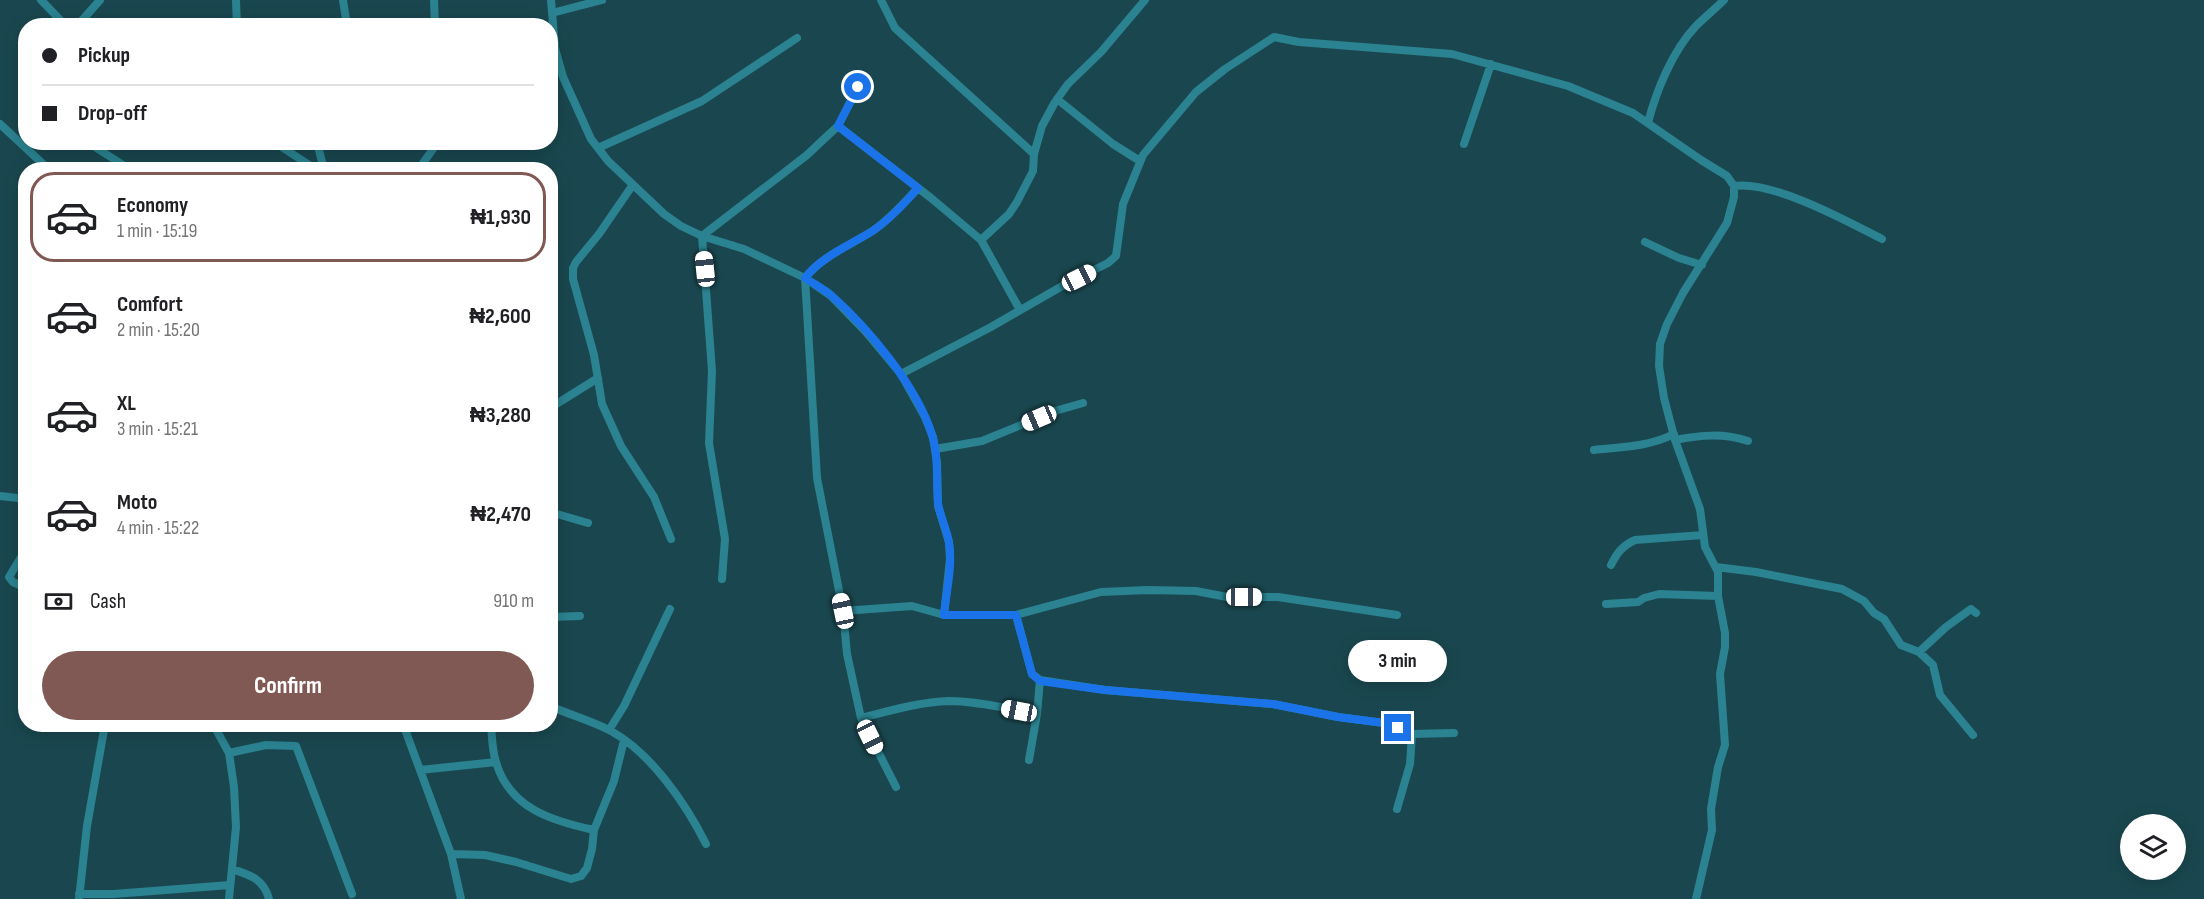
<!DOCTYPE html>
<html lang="en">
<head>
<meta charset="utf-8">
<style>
  body { margin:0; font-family:"Sofia Sans Condensed",sans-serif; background:#f2f2f2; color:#202124; height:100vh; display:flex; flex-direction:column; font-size:22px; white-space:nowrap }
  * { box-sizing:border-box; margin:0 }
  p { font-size:20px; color:#757577 }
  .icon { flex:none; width:33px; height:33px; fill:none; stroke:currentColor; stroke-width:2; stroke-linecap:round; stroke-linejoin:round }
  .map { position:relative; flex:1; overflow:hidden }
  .panel { position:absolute; left:18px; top:162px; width:540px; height:570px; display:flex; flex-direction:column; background:#fff; border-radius:24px; box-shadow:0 3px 15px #0003 }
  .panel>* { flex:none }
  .banner { position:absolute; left:18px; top:18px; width:540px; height:132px; border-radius:24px; box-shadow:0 3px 15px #0003; display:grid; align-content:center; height:132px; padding:0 24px; background:#fff }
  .controls { position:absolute; left:2120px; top:814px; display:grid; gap:12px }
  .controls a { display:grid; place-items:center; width:66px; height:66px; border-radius:50%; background:#fff; box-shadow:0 3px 15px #0003; font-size:30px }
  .end { position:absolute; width:27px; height:27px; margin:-14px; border:8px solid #1a73e8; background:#fff; box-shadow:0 0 0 3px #fff }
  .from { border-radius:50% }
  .bubble { position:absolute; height:42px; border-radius:21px; background:#fff; box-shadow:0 3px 15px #0003; font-size:20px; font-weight:700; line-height:42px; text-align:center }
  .car { position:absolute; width:18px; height:36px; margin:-18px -9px; border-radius:8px; box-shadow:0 0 4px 2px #0007; background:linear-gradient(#fff 24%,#345 0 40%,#fff 0 76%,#345 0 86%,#fff 0) }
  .banner b { display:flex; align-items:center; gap:21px; height:57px; font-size:22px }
  .banner b+b { border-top:2px solid #e0e0e0 }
  .banner i { width:15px; height:15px; background:#202124 }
  ul { padding:10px 0 0; list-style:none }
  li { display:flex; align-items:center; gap:18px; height:90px; margin:0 12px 9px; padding:0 12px; border:3px solid transparent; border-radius:24px }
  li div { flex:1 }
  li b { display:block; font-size:22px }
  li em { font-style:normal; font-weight:700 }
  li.current { border-color:#805954 }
  li>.icon { width:54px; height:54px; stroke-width:1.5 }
  .pay { display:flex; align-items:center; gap:15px; height:66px; padding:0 24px; font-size:22px }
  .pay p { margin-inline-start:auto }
  .cta { display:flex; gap:12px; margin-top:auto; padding:12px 24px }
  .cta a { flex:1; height:69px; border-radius:36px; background:#805954; color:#fff; font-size:24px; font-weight:700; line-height:69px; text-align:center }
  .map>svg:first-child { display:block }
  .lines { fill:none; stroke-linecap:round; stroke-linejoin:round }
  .minor { stroke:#2b8391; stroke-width:8 }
  .route { stroke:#1a73e8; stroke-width:8 }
</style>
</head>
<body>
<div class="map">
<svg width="2204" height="899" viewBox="0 0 2204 899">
  <rect width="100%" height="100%" fill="#1a474f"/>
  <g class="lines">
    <path class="minor" d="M41 0 66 26
      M236 0 237 26
      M343 0 347 26
      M434 0 435 26
      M551 0 555 48 563 77 591 139 608 161 664 214 681 226 702 236 744 249 805 278 831 296 865 331 901 374 925 417 933 437 937 463 938 506 949 542 950 559 944 615
      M881 0 895 28 1034 154
      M552 13 602 0
      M77 26 100 0
      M1057 99 1113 144 1140 161
      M1648 123C1656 91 1673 50 1696 26 1705 17 1715 9 1724 0
      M0 124 43 164
      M838 126 931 198 981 240 1020 310
      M87 142 131 170
      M274 142 317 170
      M321 142 319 150 324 170
      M1464 144 1491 64
      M598 148 702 101 797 38
      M418 170 438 142
      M632 186 599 234 576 262 573 268V279L594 355 602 404 621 446 654 497 671 539
      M1734 186C1772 180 1847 221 1882 239
      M702 236 712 371 709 443 725 539 722 579
      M702 236 807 155 825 138 838 126 858 87
      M981 240 1009 214 1017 202 1033 171 1034 154 1042 126 1055 102 1068 84 1101 52 1145 0
      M1645 242 1679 258 1702 265
      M901 374 991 327 1064 285 1108 263 1116 256 1123 204 1143 155 1196 92 1225 69 1274 37 1299 42 1452 54 1568 86 1633 113 1701 160 1727 176 1734 186V197L1727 223 1683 293 1667 324 1660 344 1659 366 1664 398 1675 440 1700 509 1705 547 1718 572V596L1725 633V647L1720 674 1725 745 1718 767 1711 809 1712 830 1696 899
      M550 408 598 378
      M1675 440C1700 435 1724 433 1748 441
      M935 449 982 441 1055 411 1083 403
      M1594 450C1622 447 1648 447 1674 434
      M0 496 26 499
      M550 512 588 523
      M26 549 9 577 13 582 26 588
      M1611 565C1617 553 1622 546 1635 540L1703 535
      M1716 567 1756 572 1842 589 1864 601 1874 613 1884 619 1901 645 1919 652 1933 665 1940 695 1973 735
      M1606 604 1638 602 1644 598 1659 594 1718 596
      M843 611 912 606 944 615H1016L1101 592 1148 590 1196 591 1227 597H1278L1397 615
      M1016 615 1032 674 1040 680 1105 690 1273 704 1338 717 1384 723 1412 734 1454 733
      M550 617 580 616
      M1919 652 1946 627 1971 609 1976 613
      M550 706C570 715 592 721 611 731 651 753 686 804 706 844
      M861 718C889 711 919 702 949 701 978 701 1008 709 1037 714
      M213 724 229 753 234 787 236 827 229 899
      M403 724 451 854 461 899
      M491 724C492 737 492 750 496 762 509 808 552 821 594 830
      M609 730 624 706 670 609
      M229 753 266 745 296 746 352 894
      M1029 760 1037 714 1040 680
      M420 770 496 762
      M896 787 861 718 847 654 843 611 817 478 805 278C822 256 851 245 874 230 891 218 904 203 918 188
      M1397 809 1410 764 1412 734
      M451 854 485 855 516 862 571 879 581 876 587 868 592 849 594 830 614 781 624 740
      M232 869C250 875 264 879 269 899
      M79 894H114L230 885
      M79 899 87 826 105 724"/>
  </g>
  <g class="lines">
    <path class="route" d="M858 87 838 126 918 188C905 203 891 218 874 230 851 245 822 256 805 278 814 284 824 289 832 296 869 329 918 388 932 435 939 457 936 481 938 503 940 517 947 529 949 543 953 566 946 592 944 615H1016L1032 674 1040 681 1105 690 1273 704 1338 717 1384 723 1398 728"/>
  </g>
</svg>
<div class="controls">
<a><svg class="icon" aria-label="layers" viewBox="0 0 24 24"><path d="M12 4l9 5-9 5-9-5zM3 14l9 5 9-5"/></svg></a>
</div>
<i class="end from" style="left:858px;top:87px"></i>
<i class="end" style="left:1398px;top:728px"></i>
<div class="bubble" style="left:1348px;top:640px;width:99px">3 min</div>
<i class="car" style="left:705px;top:269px;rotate:354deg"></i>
<i class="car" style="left:1079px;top:278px;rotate:63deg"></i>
<i class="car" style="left:1039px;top:418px;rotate:247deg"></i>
<i class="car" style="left:1244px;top:597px;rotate:90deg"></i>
<i class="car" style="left:843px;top:611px;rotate:348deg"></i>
<i class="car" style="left:1019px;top:711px;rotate:281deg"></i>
<i class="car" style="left:870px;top:737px;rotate:154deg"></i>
<div class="banner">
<b><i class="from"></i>Pickup</b>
<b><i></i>Drop-off</b>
</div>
<section class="panel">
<ul>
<li class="current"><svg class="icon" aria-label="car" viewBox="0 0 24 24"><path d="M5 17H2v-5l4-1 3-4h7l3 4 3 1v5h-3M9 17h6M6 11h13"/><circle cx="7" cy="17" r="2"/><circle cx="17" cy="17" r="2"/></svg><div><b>Economy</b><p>1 min · 15:19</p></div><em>₦1,930</em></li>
<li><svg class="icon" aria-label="car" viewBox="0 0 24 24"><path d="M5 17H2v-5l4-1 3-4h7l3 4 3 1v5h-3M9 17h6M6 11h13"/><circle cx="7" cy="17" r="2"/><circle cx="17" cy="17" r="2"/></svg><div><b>Comfort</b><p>2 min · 15:20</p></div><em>₦2,600</em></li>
<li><svg class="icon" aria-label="car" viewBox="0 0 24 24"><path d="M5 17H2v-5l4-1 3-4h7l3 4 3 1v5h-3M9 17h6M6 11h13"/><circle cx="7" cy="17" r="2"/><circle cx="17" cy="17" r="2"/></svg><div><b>XL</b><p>3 min · 15:21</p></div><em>₦3,280</em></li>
<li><svg class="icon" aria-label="car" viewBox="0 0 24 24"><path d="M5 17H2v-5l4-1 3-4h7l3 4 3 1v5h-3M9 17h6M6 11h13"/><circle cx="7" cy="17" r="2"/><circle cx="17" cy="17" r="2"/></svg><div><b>Moto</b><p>4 min · 15:22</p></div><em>₦2,470</em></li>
</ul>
<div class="pay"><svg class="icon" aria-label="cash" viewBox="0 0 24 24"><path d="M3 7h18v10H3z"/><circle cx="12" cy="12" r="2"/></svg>Cash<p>910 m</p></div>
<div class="cta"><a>Confirm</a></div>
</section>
</div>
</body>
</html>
